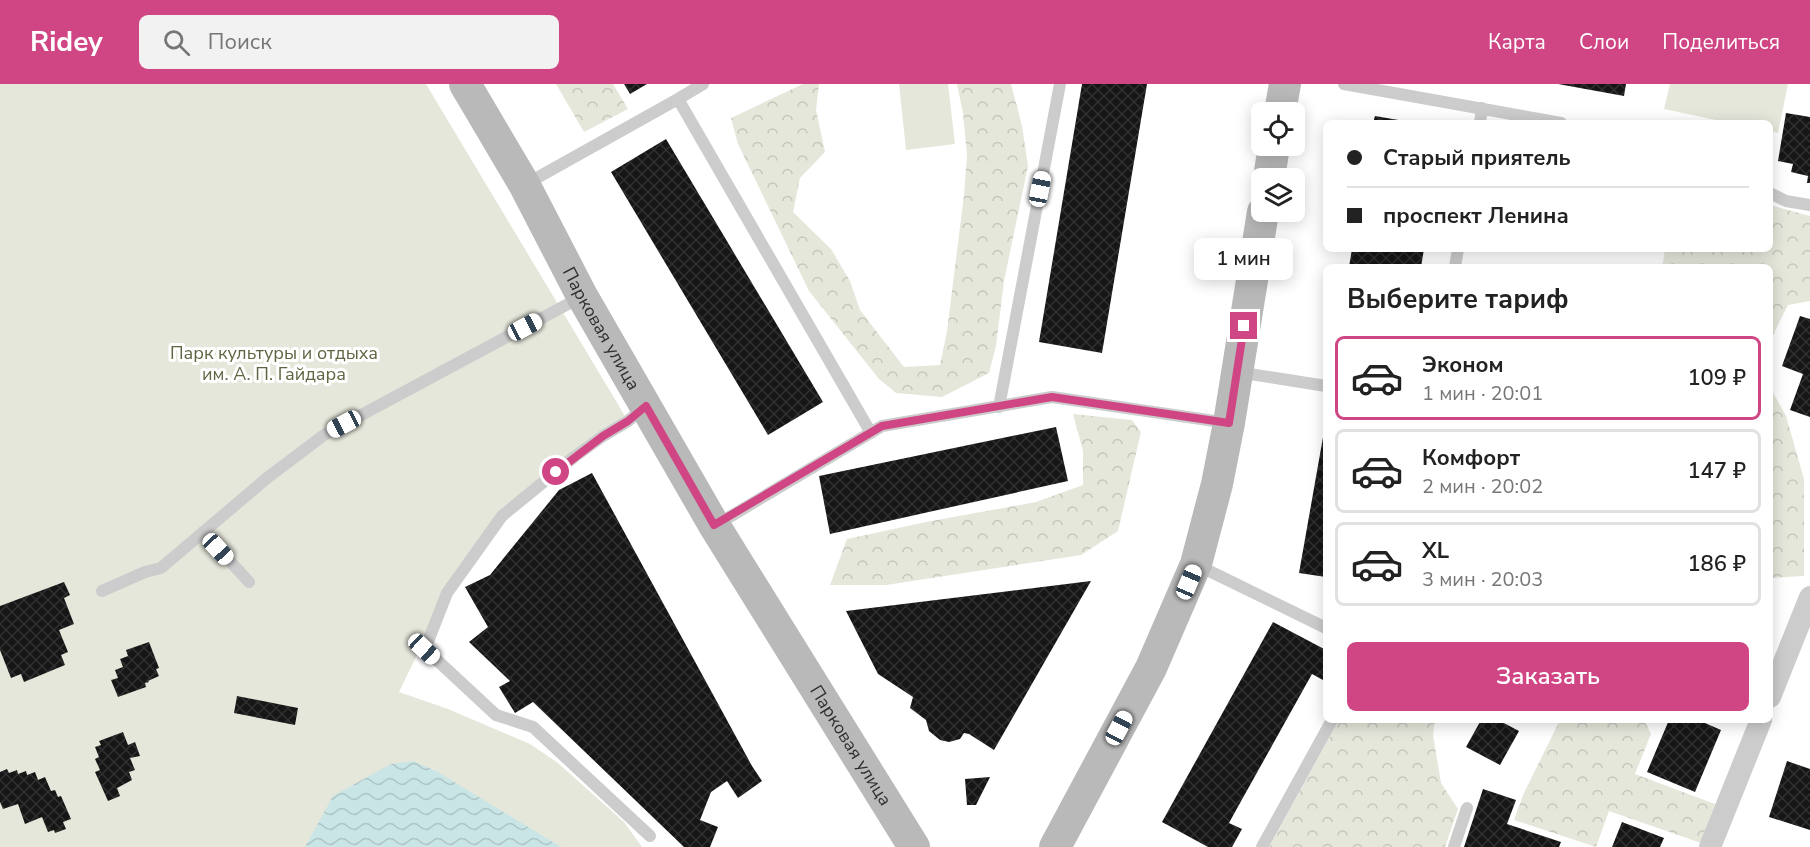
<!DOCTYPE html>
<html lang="ru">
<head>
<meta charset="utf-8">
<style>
  body { margin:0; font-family:"Nunito Sans",sans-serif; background:#f2f2f2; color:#222; height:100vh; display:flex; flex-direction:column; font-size:22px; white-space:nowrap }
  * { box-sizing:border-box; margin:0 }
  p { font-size:20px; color:#767676 }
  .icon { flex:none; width:33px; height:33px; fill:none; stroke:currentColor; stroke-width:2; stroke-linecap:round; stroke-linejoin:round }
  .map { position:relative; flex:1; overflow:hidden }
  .drawer { position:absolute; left:1323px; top:180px; width:450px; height:459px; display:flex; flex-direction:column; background:#fff; border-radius:9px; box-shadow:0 3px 15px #0003 }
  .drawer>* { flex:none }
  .guide { position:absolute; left:1323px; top:36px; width:450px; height:132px; border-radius:9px; box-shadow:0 3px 15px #0003; display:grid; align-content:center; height:132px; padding:0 24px; background:#fff }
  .buttons { position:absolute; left:1251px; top:18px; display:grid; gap:12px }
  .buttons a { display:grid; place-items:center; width:54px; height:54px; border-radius:9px; background:#fff; box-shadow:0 3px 15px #0003; font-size:30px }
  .end { position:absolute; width:27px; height:27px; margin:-14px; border:8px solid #d04684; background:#fff; box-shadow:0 0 0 3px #fff }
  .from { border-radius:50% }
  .bubble { position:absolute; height:42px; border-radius:9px; background:#fff; box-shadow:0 3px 15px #0003; font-size:20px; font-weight:600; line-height:42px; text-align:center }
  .car { position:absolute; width:18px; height:36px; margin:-18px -9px; border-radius:8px; box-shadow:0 0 4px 2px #0007; background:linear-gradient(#fff 24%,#345 0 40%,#fff 0 76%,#345 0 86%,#fff 0) }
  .guide b { display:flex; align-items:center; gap:21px; height:57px; font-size:22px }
  .guide b+b { border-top:2px solid #e0e0e0 }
  .guide i { width:15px; height:15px; background:#222 }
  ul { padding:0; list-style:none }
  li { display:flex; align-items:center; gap:18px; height:84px; margin:0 12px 9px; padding:0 12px; border:3px solid #e0e0e0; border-radius:9px }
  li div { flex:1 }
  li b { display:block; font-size:22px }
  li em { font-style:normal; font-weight:600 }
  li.current { border-color:#d04684 }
  li>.icon { width:54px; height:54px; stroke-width:1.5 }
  h2 { padding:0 24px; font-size:27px; line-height:72px }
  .action { display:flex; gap:12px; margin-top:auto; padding:12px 24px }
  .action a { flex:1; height:69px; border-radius:9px; background:#d04684; color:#fff; font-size:24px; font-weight:600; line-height:69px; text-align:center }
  header { display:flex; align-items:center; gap:36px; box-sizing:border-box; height:84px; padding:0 30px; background:#d04684; color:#fff }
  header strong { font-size:28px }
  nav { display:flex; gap:33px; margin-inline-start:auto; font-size:21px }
  .search { width:420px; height:54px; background:#f2f2f2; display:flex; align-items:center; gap:15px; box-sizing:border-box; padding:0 21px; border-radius:9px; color:#767676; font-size:22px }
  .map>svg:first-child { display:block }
  .forest { fill:url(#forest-crowns) }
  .green { fill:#e6e7db }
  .water { fill:url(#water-waves) }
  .building { fill:url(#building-cross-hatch) }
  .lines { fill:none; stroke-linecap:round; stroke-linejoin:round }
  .lane { stroke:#ccc; stroke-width:12 }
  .street { stroke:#ccc; stroke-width:22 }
  .secondary { stroke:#b9b9b9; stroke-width:32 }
  .route { stroke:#d04684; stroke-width:8 }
  .labels { text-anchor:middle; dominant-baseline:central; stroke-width:6; stroke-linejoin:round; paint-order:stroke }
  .street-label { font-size:18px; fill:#2f2f2f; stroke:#fff }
  .park-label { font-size:18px; fill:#5f6541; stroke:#fff }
</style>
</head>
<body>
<header>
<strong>Ridey</strong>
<div class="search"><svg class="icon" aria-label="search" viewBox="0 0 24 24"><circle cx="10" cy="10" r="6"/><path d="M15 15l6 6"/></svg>Поиск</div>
<nav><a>Карта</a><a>Слои</a><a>Поделиться</a></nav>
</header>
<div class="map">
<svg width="1810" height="763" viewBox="0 0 1810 763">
  <defs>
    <pattern id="forest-crowns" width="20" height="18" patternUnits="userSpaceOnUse" patternTransform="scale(1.5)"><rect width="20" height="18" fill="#e6e7db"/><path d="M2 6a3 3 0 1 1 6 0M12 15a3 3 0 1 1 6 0" fill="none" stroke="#c6c6bc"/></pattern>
    <pattern id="water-waves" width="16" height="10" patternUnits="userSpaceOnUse" patternTransform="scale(1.5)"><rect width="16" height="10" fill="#cae5e6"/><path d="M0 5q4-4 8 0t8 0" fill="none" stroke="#aec5c6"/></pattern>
    <pattern id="building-cross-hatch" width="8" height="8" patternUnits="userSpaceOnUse" patternTransform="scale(1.5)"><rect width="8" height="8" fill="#161616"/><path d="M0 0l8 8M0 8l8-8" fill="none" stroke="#303030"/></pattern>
  </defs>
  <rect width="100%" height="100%" fill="#fff"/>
  <path class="forest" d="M556 0H613L628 25 584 48Z
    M803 0H819L816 26 825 68 800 94 793 128 831 165 850 197 860 226 904 283 940 281 947 247 964 111 967 71 963 29 957 0H1011L1022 42 1028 82 1004 197 996 262 989 289 942 313 896 309 879 295 809 207 738 60 731 34Z
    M1770 121 1810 132V217L1788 221 1770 257V183H1659L1663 179 1665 165H1770Z
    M1770 303 1786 332 1804 395V492L1770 494Z
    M1073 330 1132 336 1141 348 1118 447 1081 471 886 501H830L847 455 926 438 1036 418 1083 401V367Z
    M1339 636H1435L1433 651 1441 699 1458 725 1445 763H1269Z
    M1560 636H1644L1651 650 1635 690 1715 720 1701 759 1609 727 1596 763 1514 736 1524 709Z"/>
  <path class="green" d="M0 0H426L628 337 502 432 447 509 399 608 448 625 530 660 558 679 624 738 642 763H0Z
    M899 0H948L955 60 906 66Z
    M1670 0H1788L1778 49 1770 47V39H1730L1664 25Z"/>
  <path class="water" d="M413 677 438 688 561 763H305L333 712 391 680Z"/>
  <path class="building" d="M624 0H647L630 10Z
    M1082 0H1147L1102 269 1039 258Z
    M1558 0H1626L1624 12Z
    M1786 29 1810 33V99H1807L1808 92 1791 88 1793 80 1778 77Z
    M1375 32 1410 38V39H1373Z
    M666 55 823 318 768 351 611 88Z
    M1352 165H1424L1421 183H1349Z
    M1800 232 1810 235V333L1790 326 1803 290 1782 282Z
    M1325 342H1326V493L1299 489Z
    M1056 343 1068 397 830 450 819 392Z
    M592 389 752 682 762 697 738 714 727 697 711 708 700 736 718 743 710 763H684L533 618 515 629 499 603 510 597 469 558 488 543 465 503 490 491 559 406Z
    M1091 497 994 666 969 650 964 649 960 655 949 658 940 656 929 647 926 636 910 624 913 613 878 590 846 527Z
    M64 498 70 511 64 514 74 540 59 546 68 568 61 571 65 581 24 598 21 590 11 594 0 566V522Z
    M1273 538 1326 566V590L1323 596 1312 590 1235 728 1229 739 1242 745 1232 763H1208L1162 738Z
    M149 558 159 584 156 585 159 592 148 597 149 598 145 599 146 603 118 613 111 596 118 594 115 586 123 583 120 575 128 572 126 566Z
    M237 612 298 624 295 641 234 629Z
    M1481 636H1498L1519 647 1500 681 1466 663Z
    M1669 636H1698L1721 646 1695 708 1647 688Z
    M123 648 128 661 135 658 140 672 130 674 135 686 129 688 132 696 117 704 120 712 108 717 95 688 100 686 95 675 99 673 95 663 101 661 99 657Z
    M1787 677 1810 685V746L1769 733Z
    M7 685 9 689 17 686 18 690 26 687 27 691 35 688 38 696 45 693 51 707 55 706 58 713 61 712 71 735 63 738 66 745 55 749 54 746 48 748 42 733 25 740 18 720 3 725 0 718V688Z
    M990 693 976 721H967L965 695Z
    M1483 705 1516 716 1507 740 1561 758 1559 763H1464Z
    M1622 738 1664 754 1660 763H1612Z"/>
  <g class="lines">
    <path class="lane" d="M1344 0 1561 39
      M678 15 703 0
      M1480 39 1482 24
      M526 100 678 15 871 349
      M1770 109 1786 117 1810 121
      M1455 183 1458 165
      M1237 288 1326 302
      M645 323 628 337 603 352 574 373 502 432 447 509 425 565 496 631 533 643 650 752
      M999 323 1060 0
      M716 441 882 342 1052 313 1228 339
      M203 448 249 498
      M1197 481 1326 544
      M102 507 145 488 161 484 267 394 324 351 581 213
      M1262 763 1332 636
      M1454 763 1467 724"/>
    <path class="street" d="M1770 613 1810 513
      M1710 763 1761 636"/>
    <g class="secondary">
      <path id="s1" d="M465 0 524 100 582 212 714 441 914 763"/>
      <path d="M1280 28 1285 0"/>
      <path d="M1269 94 1274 62"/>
      <path d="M1055 763 1151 584 1196 480 1217 400 1229 339 1263 128"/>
    </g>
  </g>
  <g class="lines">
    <path class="route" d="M556 388 603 352 628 337 646 322 714 441 882 342 1052 313 1229 339 1244 242"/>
  </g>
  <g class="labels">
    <g class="street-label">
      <text stroke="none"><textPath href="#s1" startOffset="280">Парковая улица</textPath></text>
      <text stroke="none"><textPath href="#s1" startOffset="766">Парковая улица</textPath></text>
    </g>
    <g class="park-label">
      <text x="274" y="269">Парк культуры и отдыха<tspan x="274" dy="21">им. А. П. Гайдара</tspan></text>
    </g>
  </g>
</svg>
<div class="buttons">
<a><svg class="icon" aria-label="locate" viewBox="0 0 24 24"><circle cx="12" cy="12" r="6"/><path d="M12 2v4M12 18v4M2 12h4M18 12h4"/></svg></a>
<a><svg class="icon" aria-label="layers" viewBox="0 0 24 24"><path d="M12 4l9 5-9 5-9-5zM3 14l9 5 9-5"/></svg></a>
</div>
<i class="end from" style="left:556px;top:388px"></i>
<i class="end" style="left:1244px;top:242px"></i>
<div class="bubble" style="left:1194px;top:154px;width:99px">1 мин</div>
<i class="car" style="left:1040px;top:105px;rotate:11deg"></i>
<i class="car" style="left:525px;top:243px;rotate:62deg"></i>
<i class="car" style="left:344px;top:340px;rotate:242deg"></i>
<i class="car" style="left:218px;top:465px;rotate:137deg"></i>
<i class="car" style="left:1189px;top:498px;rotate:23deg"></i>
<i class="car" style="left:424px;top:565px;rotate:133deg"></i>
<i class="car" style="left:1119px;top:644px;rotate:28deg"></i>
<div class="guide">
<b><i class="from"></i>Старый приятель</b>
<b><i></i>проспект Ленина</b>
</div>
<section class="drawer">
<h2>Выберите тариф</h2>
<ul>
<li class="current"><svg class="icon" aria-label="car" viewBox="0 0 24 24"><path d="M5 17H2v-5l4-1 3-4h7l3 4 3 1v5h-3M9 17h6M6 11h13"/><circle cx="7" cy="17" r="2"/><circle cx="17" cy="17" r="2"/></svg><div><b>Эконом</b><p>1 мин · 20:01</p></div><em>109 ₽</em></li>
<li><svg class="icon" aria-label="car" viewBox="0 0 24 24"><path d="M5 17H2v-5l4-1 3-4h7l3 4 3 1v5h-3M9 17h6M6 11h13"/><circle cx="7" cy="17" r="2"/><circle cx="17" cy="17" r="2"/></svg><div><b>Комфорт</b><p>2 мин · 20:02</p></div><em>147 ₽</em></li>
<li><svg class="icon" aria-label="car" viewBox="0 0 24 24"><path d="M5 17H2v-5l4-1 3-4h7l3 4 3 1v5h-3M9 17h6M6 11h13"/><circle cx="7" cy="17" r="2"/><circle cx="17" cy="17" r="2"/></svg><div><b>XL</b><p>3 мин · 20:03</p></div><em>186 ₽</em></li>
</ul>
<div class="action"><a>Заказать</a></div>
</section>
</div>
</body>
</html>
